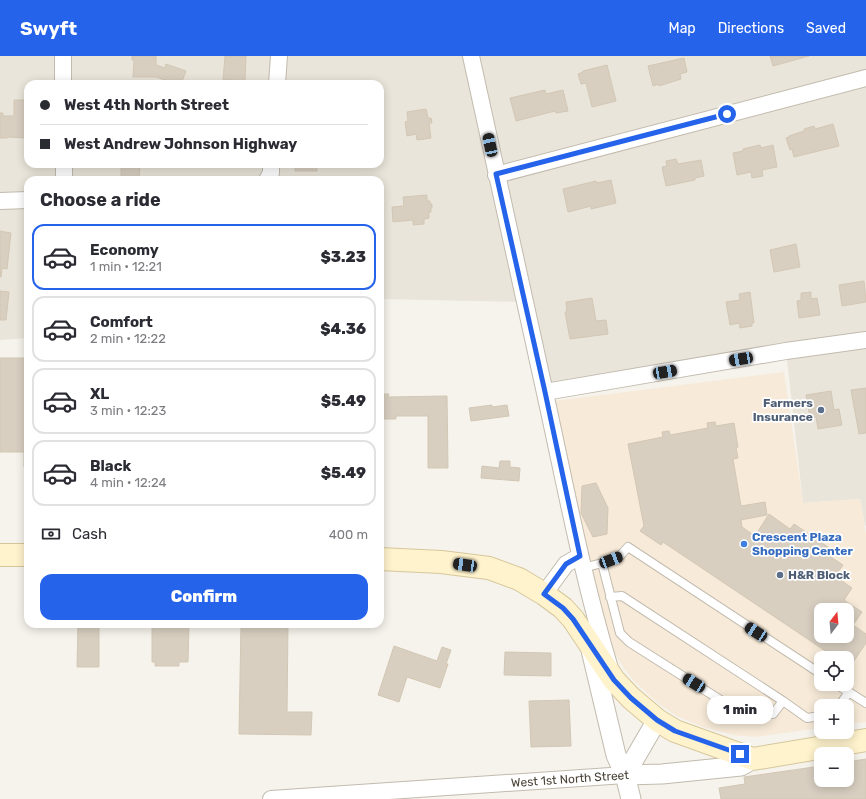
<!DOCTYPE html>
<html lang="en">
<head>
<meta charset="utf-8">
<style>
  body { margin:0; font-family:Rubik,sans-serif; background:#f2f2f3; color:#2b2b33; height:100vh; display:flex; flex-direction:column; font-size:15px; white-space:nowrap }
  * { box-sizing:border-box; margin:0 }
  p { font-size:13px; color:#7c7c81 }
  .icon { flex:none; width:22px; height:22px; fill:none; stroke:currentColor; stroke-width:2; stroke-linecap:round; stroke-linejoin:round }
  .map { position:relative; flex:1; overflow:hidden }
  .drawer { position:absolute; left:24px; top:120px; width:360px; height:452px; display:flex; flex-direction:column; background:#fff; border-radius:12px; box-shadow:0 2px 10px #0003 }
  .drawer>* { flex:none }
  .guide { position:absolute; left:24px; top:24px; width:360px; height:88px; border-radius:12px; box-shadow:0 2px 10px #0003; display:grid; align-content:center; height:88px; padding:0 16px; background:#fff }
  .needle { width:26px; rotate:16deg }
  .buttons { position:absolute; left:814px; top:547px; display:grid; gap:8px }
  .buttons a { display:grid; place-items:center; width:40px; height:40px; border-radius:8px; background:#fff; box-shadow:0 2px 10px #0003; font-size:20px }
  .end { position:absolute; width:18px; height:18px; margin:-9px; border:5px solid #2563eb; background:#fff; box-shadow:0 0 0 2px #fff }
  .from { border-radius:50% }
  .bubble { position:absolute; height:28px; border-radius:12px; background:#fff; box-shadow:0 2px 10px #0003; font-size:13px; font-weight:800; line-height:28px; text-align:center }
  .car { position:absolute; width:12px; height:24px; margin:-12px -6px; border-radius:5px; box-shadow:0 0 3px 1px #0007; background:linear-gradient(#222 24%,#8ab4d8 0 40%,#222 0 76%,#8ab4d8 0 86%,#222 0) }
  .guide b { display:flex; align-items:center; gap:14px; height:38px; font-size:15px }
  .guide b+b { border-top:1px solid #e1e1e2 }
  .guide i { width:10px; height:10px; background:#2b2b33 }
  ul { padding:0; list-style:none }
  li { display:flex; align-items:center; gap:12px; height:66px; margin:0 8px 6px; padding:0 8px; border:2px solid #e1e1e2; border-radius:12px }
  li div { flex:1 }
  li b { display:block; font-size:15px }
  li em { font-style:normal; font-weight:800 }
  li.on { border-color:#2563eb }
  li>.icon { width:36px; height:36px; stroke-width:1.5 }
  h2 { padding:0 16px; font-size:18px; line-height:48px }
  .pay { display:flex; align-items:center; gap:10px; height:44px; padding:0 16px; font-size:15px }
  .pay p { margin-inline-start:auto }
  .action { display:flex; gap:8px; margin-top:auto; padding:8px 16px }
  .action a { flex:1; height:46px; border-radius:12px; background:#2563eb; color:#fff; font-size:16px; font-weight:800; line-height:46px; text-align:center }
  header { display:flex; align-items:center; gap:24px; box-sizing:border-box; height:56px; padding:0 20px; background:#2563eb; color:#fff }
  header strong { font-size:19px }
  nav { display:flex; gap:22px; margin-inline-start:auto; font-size:14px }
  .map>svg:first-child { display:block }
  .residential { fill:#eae5da; fill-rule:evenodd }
  .commercial { fill:#f7ead8; fill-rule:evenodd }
  .building { fill:#d8cfc1; stroke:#d3c7b4; fill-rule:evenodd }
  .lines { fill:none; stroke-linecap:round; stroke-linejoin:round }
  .service-casing { stroke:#c2bbae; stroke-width:10 }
  .minor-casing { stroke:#c2bbae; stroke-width:18 }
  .tertiary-casing { stroke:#c2bbae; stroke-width:21 }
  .secondary-casing { stroke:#d6c79b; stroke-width:24 }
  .service { stroke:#fff; stroke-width:8 }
  .minor { stroke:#fff; stroke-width:16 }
  .tertiary { stroke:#fff; stroke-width:19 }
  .secondary { stroke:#fff3cd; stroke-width:22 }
  .route { stroke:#2563eb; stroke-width:5 }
  .service-dot { fill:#5c6f8a; stroke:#fff; stroke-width:1.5 }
  .shop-dot { fill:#3f7fe0; stroke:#fff; stroke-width:1.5 }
  .labels { text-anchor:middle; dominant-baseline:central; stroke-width:3.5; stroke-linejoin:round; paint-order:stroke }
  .service-label { font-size:12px; font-weight:bold; fill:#4e5e75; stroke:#fff; text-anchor:end }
  .shop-label { font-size:12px; font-weight:bold; fill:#366cbe; stroke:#fff; text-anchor:start }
  .street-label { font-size:12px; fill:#4b4439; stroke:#fff }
</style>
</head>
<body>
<header>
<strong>Swyft</strong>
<nav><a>Map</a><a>Directions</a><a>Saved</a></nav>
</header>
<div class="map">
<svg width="866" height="743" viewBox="0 0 866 743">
  <rect width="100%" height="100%" fill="#f6f3ec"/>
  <path class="residential" d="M0 0H866V469L865 470 860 443 803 447 786 295 545 336 525 246 380 243V124H28V282L0 284ZM28 28H380V108H28Z"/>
  <path class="commercial" d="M784 316 803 447 860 443 866 479V666L847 668V650H821V672L755 681 733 679 700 670 677 660 659 648 634 625 626 615 614 597 605 576 599 553 554 345ZM821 554H847V580H821ZM821 602H847V628H821Z"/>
  <path class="building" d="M132 0H156V9L165 12 166 8 186 15 181 28H177L156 21H133L134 4H132Z
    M225 0H246L245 25 223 24Z
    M770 0H809L773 10Z
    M684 2 687 16 680 18 681 23 659 30V28L653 30 648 10Z
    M607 9 616 45 592 51 586 27 581 28 578 18 583 16V15Z
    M545 34 546 38 563 34 568 55 556 57 555 55 516 65 510 42Z
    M14 44H28V82L8 81 7 82H0V57H3V60H14Z
    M426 53 428 62H431L432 67H429L431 82 417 84 416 78 407 80 405 66 408 65 407 56Z
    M833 68 839 90 794 101 792 93 790 94 786 82 789 81V80L804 75V73L814 70 815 73Z
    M760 89 761 92 773 89 777 111 762 114 763 120 752 122 751 116 737 119 733 97 743 95V93Z
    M676 103 678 108 701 104 704 120 695 122V124L666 130 662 111 667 110 666 105Z
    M121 108H147V109H140L139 124H121Z
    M295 108H317V115H295Z
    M611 124 616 147 591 153V150L568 156 563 133 596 125 597 127Z
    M427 139V145H430V148H432V152H431V156H429V162L424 163V168L413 169V164L393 166 392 151 404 150 403 141Z
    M0 175 11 177 7 213 2 212 1 221H0Z
    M796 188 800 211 774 216 770 194Z
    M864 225 866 246 842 250 839 229Z
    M0 235 9 236 6 264H0Z
    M750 236 754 267H752V270L740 272 739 267 730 269 726 246 740 244 739 238Z
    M811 236V243L817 242 820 259 799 262 797 245 801 244V237Z
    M592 242 596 265 606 264 608 278 570 283 565 256H567L566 246Z
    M0 302H28V411H24V396H0Z
    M866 332V377L859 378 851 334Z
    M831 335 834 354 839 353 842 369 818 373 816 361 810 362 806 339Z
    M381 338H389L388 341 447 340 448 412H428V360H396V363H380Z
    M492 349V351L507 349 509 360 471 365 469 352Z
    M715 366 716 370 734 367 738 391 736 392 738 402 733 403 741 450 765 446 767 459 741 464 742 471 755 480 769 458 790 473 794 468 828 491 825 497 843 509 835 520 852 532 844 544 862 556 853 569 866 578V587L850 611 847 609V602H836L663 486 661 489 640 475 644 470 628 388 663 381 662 376 669 375 670 379 708 372 707 367ZM821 554H847V580H821Z
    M500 405H510V411L520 412 519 425 481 422 482 410 499 412Z
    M596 427 608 452 607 478 593 481 581 457 582 430Z
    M78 568H99V611H77Z
    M152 568H189L188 606H179V610H155V606H152Z
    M241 568H288L287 656H312L311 679 239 678Z
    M394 590 437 605 442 591 451 594 446 608H448L440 632 407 621 399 646 378 639Z
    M505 596 551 597V620L504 619Z
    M569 644 571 690 531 691 529 645Z
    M866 703V743H721L719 732 745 728 744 721 821 710V724H847V706Z"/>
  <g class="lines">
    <defs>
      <path id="service" d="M602 507 620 577 629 586 733 652 751 658H773L783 645 807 662 821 660
        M583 512 602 507 619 501 628 491 821 618
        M610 541 622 540 783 645
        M836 628 866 647
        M839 650 849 636"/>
      <path id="minor" d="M63 0V28
        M471 0C495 113 521 225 545 337 565 428 582 519 609 609
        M277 28 279 0
        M64 108V124
        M496 119 866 22
        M267 124 271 117V108
        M0 145 28 144
        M545 336 786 295 866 284
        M544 538 566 508 580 500
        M271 743 625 719"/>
      <path id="tertiary" d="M591 594 616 699 625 719 631 743
        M625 719 662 718 741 710 753 703
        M625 719 657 664"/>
      <path id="secondary" d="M0 499H28
        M380 503 441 506 489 512 519 523 544 538 563 552 573 563 614 624 631 642 657 664 675 675 753 703 866 684"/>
    </defs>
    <use href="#service" class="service-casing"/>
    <use href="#minor" class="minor-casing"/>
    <use href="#tertiary" class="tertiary-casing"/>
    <use href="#secondary" class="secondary-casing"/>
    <use href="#service" class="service"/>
    <use href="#minor" class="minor"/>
    <use href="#tertiary" class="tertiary"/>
    <use href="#secondary" class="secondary"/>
  </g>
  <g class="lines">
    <path class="route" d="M727 58 496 118 545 336 580 500 566 508 544 538 563 552 573 563 614 624 631 642 657 664 675 675 740 698"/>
  </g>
  <g class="service-dot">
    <circle cx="821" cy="354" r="4"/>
    <circle cx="780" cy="519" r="4"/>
  </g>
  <circle class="shop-dot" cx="744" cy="488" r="4"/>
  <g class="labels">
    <g class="service-label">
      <text x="813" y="347">Farmers<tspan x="813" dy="14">Insurance</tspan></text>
      <text x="788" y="519" text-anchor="start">H&amp;R Block</text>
    </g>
    <g class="shop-label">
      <text x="752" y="481">Crescent Plaza<tspan x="752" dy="14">Shopping Center</tspan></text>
    </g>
    <g class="street-label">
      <text transform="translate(570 723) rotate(-4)">West 1st North Street</text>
    </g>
  </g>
</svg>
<div class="buttons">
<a><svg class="needle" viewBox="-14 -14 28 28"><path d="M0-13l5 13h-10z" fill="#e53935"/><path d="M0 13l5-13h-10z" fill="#7c7c81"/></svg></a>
<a><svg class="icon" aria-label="locate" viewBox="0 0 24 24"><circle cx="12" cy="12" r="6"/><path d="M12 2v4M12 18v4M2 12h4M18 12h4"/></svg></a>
<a>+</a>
<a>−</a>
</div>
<i class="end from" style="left:727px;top:58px"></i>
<i class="end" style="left:740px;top:698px"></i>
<div class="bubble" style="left:707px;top:640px;width:66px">1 min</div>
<i class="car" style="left:490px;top:89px;rotate:348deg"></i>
<i class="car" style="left:741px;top:303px;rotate:260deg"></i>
<i class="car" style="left:665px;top:316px;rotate:80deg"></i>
<i class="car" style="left:611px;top:504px;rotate:69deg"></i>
<i class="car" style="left:465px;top:509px;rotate:278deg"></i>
<i class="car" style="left:756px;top:576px;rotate:303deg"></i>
<i class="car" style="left:694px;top:627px;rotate:302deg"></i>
<div class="guide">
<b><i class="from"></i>West 4th North Street</b>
<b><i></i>West Andrew Johnson Highway</b>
</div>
<section class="drawer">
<h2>Choose a ride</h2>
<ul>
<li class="on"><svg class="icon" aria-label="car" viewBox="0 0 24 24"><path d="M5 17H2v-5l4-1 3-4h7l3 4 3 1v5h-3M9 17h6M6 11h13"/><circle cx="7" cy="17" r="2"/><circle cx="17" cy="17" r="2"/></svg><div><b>Economy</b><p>1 min · 12:21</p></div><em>$3.23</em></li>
<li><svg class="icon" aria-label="car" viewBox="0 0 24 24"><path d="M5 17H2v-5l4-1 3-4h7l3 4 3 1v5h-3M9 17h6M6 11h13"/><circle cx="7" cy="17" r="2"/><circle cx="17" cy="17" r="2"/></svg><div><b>Comfort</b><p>2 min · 12:22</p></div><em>$4.36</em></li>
<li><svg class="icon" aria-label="car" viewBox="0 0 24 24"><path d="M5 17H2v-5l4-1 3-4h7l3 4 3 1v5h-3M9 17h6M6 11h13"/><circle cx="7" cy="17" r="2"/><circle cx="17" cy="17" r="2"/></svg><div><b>XL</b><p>3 min · 12:23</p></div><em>$5.49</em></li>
<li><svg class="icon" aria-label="car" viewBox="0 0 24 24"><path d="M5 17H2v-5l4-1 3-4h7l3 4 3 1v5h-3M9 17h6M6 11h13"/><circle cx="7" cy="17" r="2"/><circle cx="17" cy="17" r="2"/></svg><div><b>Black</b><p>4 min · 12:24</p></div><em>$5.49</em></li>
</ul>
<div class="pay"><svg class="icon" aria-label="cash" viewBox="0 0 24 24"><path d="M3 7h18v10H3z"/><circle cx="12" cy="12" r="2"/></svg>Cash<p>400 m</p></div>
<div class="action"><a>Confirm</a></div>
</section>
</div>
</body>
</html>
